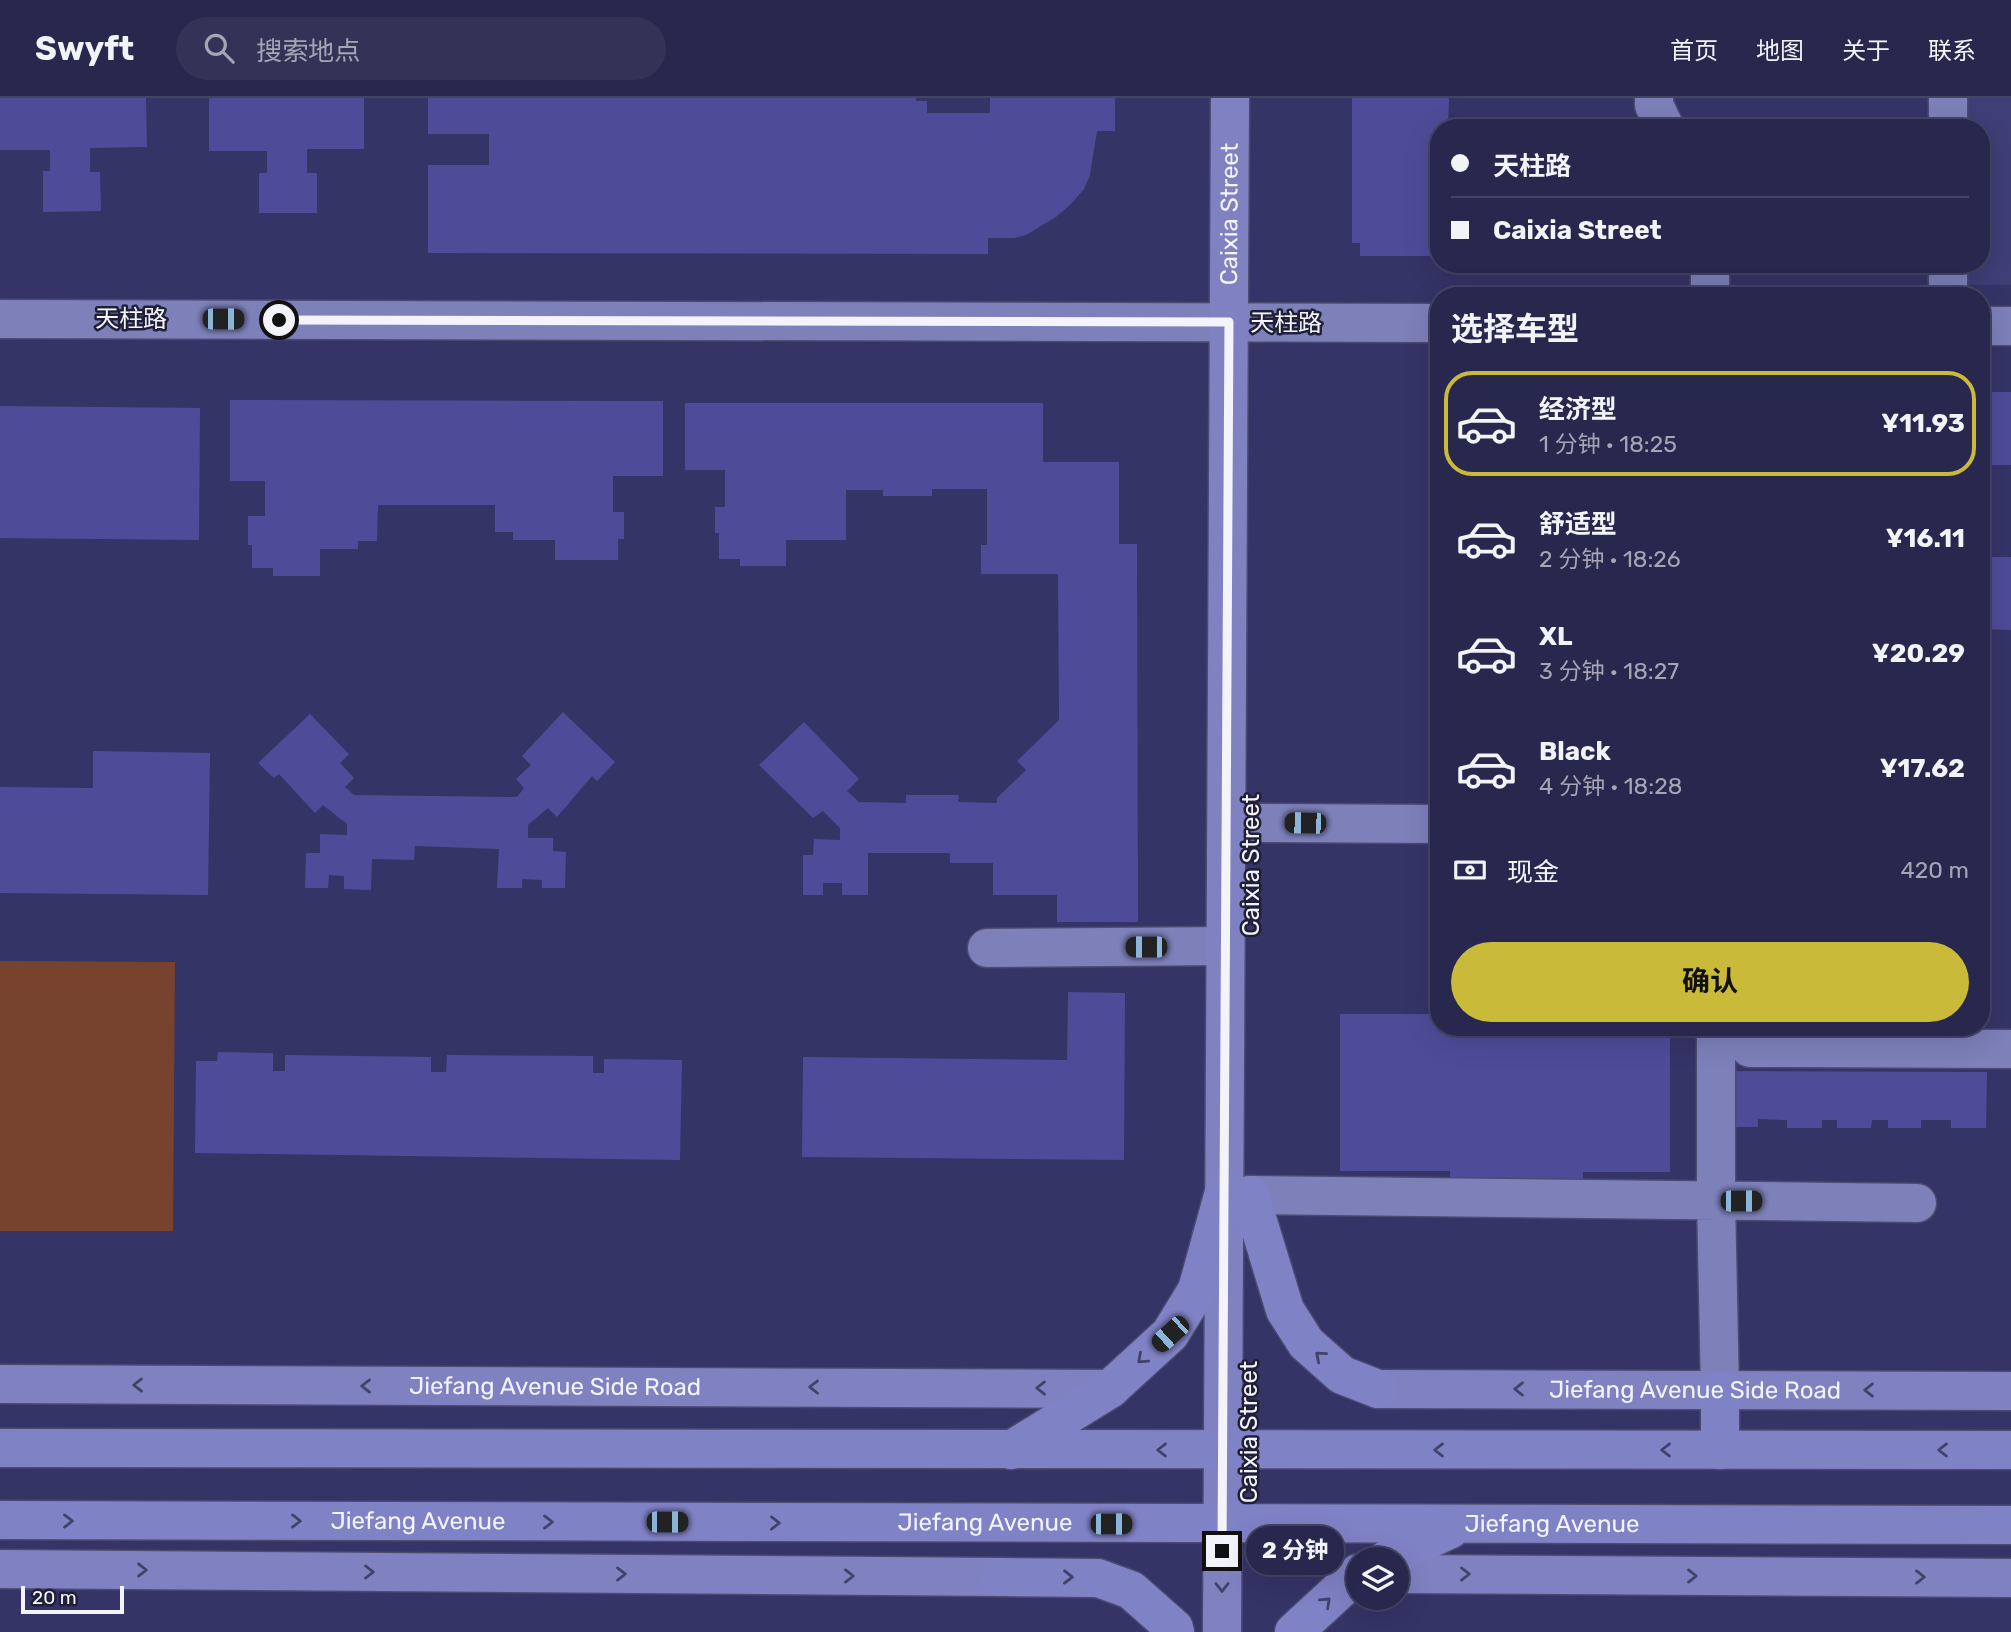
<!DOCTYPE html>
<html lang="zh">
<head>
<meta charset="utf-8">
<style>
  body { margin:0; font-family:Rubik,"Noto Sans SC",sans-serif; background:#343357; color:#f1f3f6; height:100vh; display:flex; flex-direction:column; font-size:26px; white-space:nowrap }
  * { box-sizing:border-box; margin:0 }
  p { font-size:23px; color:#a5a5b6 }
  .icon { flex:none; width:38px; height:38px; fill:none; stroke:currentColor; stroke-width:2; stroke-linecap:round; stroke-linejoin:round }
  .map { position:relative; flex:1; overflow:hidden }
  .sheet { position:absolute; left:1430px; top:189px; width:560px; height:749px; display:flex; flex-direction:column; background:#28274d; border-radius:28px; box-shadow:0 7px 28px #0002,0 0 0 2px #444465 }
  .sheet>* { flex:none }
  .banner { position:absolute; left:1430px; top:21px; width:560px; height:154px; border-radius:28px; box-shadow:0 7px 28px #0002,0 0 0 2px #444465; display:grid; align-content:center; height:154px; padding:0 21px; background:#28274d }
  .controls { position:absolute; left:1346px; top:1449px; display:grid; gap:14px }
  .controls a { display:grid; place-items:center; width:63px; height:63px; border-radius:50%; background:#28274d; box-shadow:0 7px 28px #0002,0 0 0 2px #444465; font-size:35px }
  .scale { position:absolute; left:21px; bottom:18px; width:103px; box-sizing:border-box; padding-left:7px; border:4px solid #f3f4fb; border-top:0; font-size:19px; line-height:24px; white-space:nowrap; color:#f3f4fb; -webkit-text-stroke:5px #1f2037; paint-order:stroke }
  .end { position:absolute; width:32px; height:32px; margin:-16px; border:9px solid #f3f4fb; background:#111; box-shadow:0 0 0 4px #111 }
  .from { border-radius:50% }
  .bubble { position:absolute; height:49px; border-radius:24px; background:#28274d; box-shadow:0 7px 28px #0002,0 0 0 2px #444465; font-size:23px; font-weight:700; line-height:49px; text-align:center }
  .car { position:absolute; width:21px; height:42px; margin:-21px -10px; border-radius:9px; box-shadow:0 0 5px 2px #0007; background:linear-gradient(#222 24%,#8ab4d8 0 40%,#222 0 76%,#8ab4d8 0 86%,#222 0) }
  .banner b { display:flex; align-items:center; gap:24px; height:66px; font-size:26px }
  .banner b+b { border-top:2px solid #444465 }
  .banner i { width:18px; height:18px; background:#f1f3f6 }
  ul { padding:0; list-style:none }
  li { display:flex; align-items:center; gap:21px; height:105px; margin:0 14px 10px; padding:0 7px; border:4px solid transparent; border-radius:28px }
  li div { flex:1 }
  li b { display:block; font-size:26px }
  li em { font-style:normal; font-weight:700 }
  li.current { border-color:#caba39 }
  li>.icon { width:63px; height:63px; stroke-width:1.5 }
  h2 { padding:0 21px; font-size:32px; line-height:84px }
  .pay { display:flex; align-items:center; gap:18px; height:77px; padding:0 21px; font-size:26px }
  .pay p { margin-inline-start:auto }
  .cta { display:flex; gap:14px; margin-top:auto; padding:14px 21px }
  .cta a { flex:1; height:80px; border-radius:42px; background:#caba39; color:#111; font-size:28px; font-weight:700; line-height:80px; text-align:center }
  header { display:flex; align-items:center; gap:42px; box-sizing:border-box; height:98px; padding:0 35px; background:#28274d; border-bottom:2px solid #444465 }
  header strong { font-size:33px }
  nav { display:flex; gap:38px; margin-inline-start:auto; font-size:24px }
  .search { width:490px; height:63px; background:#343357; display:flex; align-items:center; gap:18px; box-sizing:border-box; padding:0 24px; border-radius:38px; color:#a5a5b6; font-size:26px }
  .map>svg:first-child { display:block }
  .built { fill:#3f3e76 }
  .green { fill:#77432f }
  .building { fill:#4e4c98 }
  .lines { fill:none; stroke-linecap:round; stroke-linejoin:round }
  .minor-casing { stroke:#4c4a71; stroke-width:41 }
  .major-casing { stroke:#4c4a71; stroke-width:41 }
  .highway-casing { stroke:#4c4a71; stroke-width:41 }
  .minor { stroke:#7d80b9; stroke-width:38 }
  .major { stroke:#7f81c1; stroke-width:38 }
  .highway { stroke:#8082c6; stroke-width:38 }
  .oneway { stroke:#414269 }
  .oneway2 { stroke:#414267 }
  .route { stroke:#f3f4fb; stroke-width:9 }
  .labels { text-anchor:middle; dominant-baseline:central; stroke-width:5; stroke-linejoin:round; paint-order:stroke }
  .street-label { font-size:24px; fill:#f3f4fb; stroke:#1f2037 }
</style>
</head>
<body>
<header>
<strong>Swyft</strong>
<div class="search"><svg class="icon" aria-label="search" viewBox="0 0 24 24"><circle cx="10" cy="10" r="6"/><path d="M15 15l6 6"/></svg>搜索地点</div>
<nav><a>首页</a><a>地图</a><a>关于</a><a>联系</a></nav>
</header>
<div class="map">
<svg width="2011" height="1534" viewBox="0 0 2011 1534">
  <rect width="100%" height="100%" fill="#353467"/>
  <path class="built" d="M1963 0H2011V187H1962L1963 166H1981V30H1963Z"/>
  <path class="green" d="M0 863 175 864 173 1133H0Z"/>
  <path class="building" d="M0 0H146L147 49 90 50V74H100L101 113 43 114V73H50V52H0Z
    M209 0H364V51H307V75H317V115H259V75H267V53H209Z
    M428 0H916V3H927V15H990V0H1115V33H1097L1090 77 1084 91 1071 106 1056 119 1026 137 1014 140H988V156L428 155V67H489V36H428Z
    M1352 0H1449L1448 30H1438V158H1360V145H1352Z
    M1988 294H2011V367H1981V304H1988Z
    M230 302 663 303V378H613V414H624V441H618V462H555V442H513V434H495V407H378L377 443H358V451H320V478H273V470H252V447H248V418H265V383H230Z
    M685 305H1043V364H1119V446H1137L1138 824H1057V797H993V765H950V755H868V797H842V785H823V797H803V757H813L814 741 840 742V730L823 713 813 720 759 667 804 624 859 681 847 693 859 704 906 705V697H959L958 704 997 705V700L1026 672 1017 663 1059 622 1058 476H981V447H987V391H932V398H883V392H846V442H786V468H740V461H719V435H715V409H725V372H685Z
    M0 308 200 310 199 442 0 440Z
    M1987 459H2011V532L1981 531V468H1987Z
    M563 614 615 664 597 683 592 678 557 719 548 710 528 727V740H553V753L566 754 565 790H542V782L522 781V790H497L499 751 415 748 414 762 372 761 371 792 344 791V778L329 777 328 790H305L306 755H320V736L347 737V726L323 707 315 715 279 676 274 680 258 665 310 616 349 656 340 665 354 680 345 689 354 697 517 699 524 690 516 681 531 667 522 658Z
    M93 653 210 655 208 797 0 795V689L93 690Z
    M1981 824H1988V882L1981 881Z
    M1068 894 1125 895 1124 1062 802 1059 803 959 1067 962Z
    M1340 916H1438V929H1670V1074H1583V1105H1450V1073H1340Z
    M218 954 273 955V973H285V957L431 959V974H446L447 957 593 958V975H604V961L682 962 680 1062 195 1055 196 963H217Z
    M1724 973 1987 974 1986 1030H1951V1022H1921V1030H1888V1022H1872L1871 1030H1837V1022H1822V1030H1787V1022L1758 1021V1029H1724Z"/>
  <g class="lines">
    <defs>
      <path id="minor" d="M1654 0V7L1665 30
        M1948 30V0
        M1710 166V198
        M1948 198V166
        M0 221 1438 225
        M1981 228H2011
        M1251 725 1438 726
        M987 850 1225 848
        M1716 929V1102L1720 1292
        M1750 950 2011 951
        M1250 1097 1917 1105"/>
      <g id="major">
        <path id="s1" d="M0 1286 1110 1291"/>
        <path id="s2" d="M1378 1291 2011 1293"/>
        <path d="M0 1471 1000 1479"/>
        <path d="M1396 1476 2011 1480"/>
        <path id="s3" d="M1222 1534 1230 0"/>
      </g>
      <g id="highway">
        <path d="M1250 1097 1285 1212 1306 1245 1342 1277 1378 1291"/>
        <path d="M1720 1292V1352"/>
        <path d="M0 1350 2011 1352"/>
        <path d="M1011 1352 1110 1291 1170 1236 1197 1192 1224 1094"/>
        <path id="s4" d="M0 1422 2011 1427"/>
        <path d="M1387 1461 1451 1431"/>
        <path d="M1000 1479 1098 1480 1131 1492 1174 1530 1175 1534"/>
        <path d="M1294 1534 1358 1475"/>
      </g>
    </defs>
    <use href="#minor" class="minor-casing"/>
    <use href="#major" class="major-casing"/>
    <use href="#highway" class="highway-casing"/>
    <use href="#minor" class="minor"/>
    <use href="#major" class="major"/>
    <use href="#highway" class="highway"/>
  </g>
  <defs><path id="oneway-chevron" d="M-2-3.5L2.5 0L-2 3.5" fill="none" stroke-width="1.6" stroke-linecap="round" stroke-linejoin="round" transform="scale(1.75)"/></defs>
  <g class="oneway">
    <use href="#oneway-chevron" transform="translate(1320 1258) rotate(-139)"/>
    <use href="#oneway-chevron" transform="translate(1142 1261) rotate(138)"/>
    <use href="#oneway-chevron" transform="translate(1162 1352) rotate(180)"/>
    <use href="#oneway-chevron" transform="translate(1439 1352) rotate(180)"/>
    <use href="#oneway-chevron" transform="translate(1666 1352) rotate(180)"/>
    <use href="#oneway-chevron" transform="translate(1943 1352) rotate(180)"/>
    <use href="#oneway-chevron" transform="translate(68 1423)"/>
    <use href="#oneway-chevron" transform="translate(296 1423)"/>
    <use href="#oneway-chevron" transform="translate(548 1424)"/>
    <use href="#oneway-chevron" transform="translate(775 1425)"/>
    <use href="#oneway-chevron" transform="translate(1068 1479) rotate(1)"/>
    <use href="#oneway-chevron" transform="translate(1326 1504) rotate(-43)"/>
  </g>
  <g class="oneway2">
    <use href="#oneway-chevron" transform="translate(138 1287) rotate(-180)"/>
    <use href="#oneway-chevron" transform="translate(366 1288) rotate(-180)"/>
    <use href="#oneway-chevron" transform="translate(814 1289) rotate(-180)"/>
    <use href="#oneway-chevron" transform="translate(1041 1290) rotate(-180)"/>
    <use href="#oneway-chevron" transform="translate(1519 1291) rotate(-180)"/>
    <use href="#oneway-chevron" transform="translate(1869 1292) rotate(-180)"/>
    <use href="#oneway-chevron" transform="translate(142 1472)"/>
    <use href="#oneway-chevron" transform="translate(369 1474)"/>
    <use href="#oneway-chevron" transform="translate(621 1476)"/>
    <use href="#oneway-chevron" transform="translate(1465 1476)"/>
    <use href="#oneway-chevron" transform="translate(849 1478)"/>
    <use href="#oneway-chevron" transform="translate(1692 1478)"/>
    <use href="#oneway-chevron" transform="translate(1920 1479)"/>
    <use href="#oneway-chevron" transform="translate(1222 1489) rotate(90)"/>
  </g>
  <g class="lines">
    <path class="route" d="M279 222 1229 224 1222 1453"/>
  </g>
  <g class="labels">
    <g class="street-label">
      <text stroke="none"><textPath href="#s3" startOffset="1418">Caixia Street</textPath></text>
      <text x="131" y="221">天柱路</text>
      <text x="1286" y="225">天柱路</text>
      <text transform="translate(1251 767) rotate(-90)">Caixia Street</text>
      <text stroke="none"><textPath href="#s1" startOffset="555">Jiefang Avenue Side Road</textPath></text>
      <text stroke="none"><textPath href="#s2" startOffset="317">Jiefang Avenue Side Road</textPath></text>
      <text transform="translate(1249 1334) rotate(-90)">Caixia Street</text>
      <text stroke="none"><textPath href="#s4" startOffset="418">Jiefang Avenue</textPath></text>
      <text stroke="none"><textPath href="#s4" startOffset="985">Jiefang Avenue</textPath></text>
      <text stroke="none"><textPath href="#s4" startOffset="1552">Jiefang Avenue</textPath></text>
    </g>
  </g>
</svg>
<div class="controls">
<a><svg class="icon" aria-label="layers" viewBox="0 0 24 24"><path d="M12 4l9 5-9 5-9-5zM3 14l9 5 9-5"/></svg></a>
</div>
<div class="scale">20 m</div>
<i class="end from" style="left:279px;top:222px"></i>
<i class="end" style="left:1222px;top:1453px"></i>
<div class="bubble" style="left:1246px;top:1428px;width:98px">2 分钟</div>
<i class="car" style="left:223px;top:221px;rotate:90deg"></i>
<i class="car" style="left:1305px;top:725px;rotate:271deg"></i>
<i class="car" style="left:1146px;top:849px;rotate:270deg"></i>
<i class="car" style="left:1741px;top:1103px;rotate:90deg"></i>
<i class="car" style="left:1170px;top:1236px;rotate:228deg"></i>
<i class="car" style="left:667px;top:1424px;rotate:90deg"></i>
<i class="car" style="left:1111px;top:1426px;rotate:90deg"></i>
<div class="banner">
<b><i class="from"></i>天柱路</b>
<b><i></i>Caixia Street</b>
</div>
<section class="sheet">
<h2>选择车型</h2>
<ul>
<li class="current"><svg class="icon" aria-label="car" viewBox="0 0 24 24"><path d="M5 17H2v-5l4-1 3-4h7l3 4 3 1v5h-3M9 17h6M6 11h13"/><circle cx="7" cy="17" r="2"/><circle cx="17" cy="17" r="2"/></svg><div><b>经济型</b><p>1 分钟 · 18:25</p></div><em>¥11.93</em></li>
<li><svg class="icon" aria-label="car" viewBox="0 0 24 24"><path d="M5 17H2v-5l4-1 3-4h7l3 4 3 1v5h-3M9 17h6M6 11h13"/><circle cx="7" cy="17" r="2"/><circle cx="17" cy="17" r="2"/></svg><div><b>舒适型</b><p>2 分钟 · 18:26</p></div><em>¥16.11</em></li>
<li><svg class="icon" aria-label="car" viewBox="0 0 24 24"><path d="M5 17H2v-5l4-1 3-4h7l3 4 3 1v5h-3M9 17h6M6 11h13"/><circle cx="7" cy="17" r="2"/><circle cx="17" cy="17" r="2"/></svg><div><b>XL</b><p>3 分钟 · 18:27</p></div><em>¥20.29</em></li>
<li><svg class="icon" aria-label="car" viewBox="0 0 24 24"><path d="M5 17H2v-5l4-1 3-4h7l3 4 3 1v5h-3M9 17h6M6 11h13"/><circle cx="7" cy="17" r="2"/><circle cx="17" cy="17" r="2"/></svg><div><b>Black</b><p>4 分钟 · 18:28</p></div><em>¥17.62</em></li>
</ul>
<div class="pay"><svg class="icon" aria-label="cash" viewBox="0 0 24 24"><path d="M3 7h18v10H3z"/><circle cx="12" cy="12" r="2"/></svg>现金<p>420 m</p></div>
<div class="cta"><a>确认</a></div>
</section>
</div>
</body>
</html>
